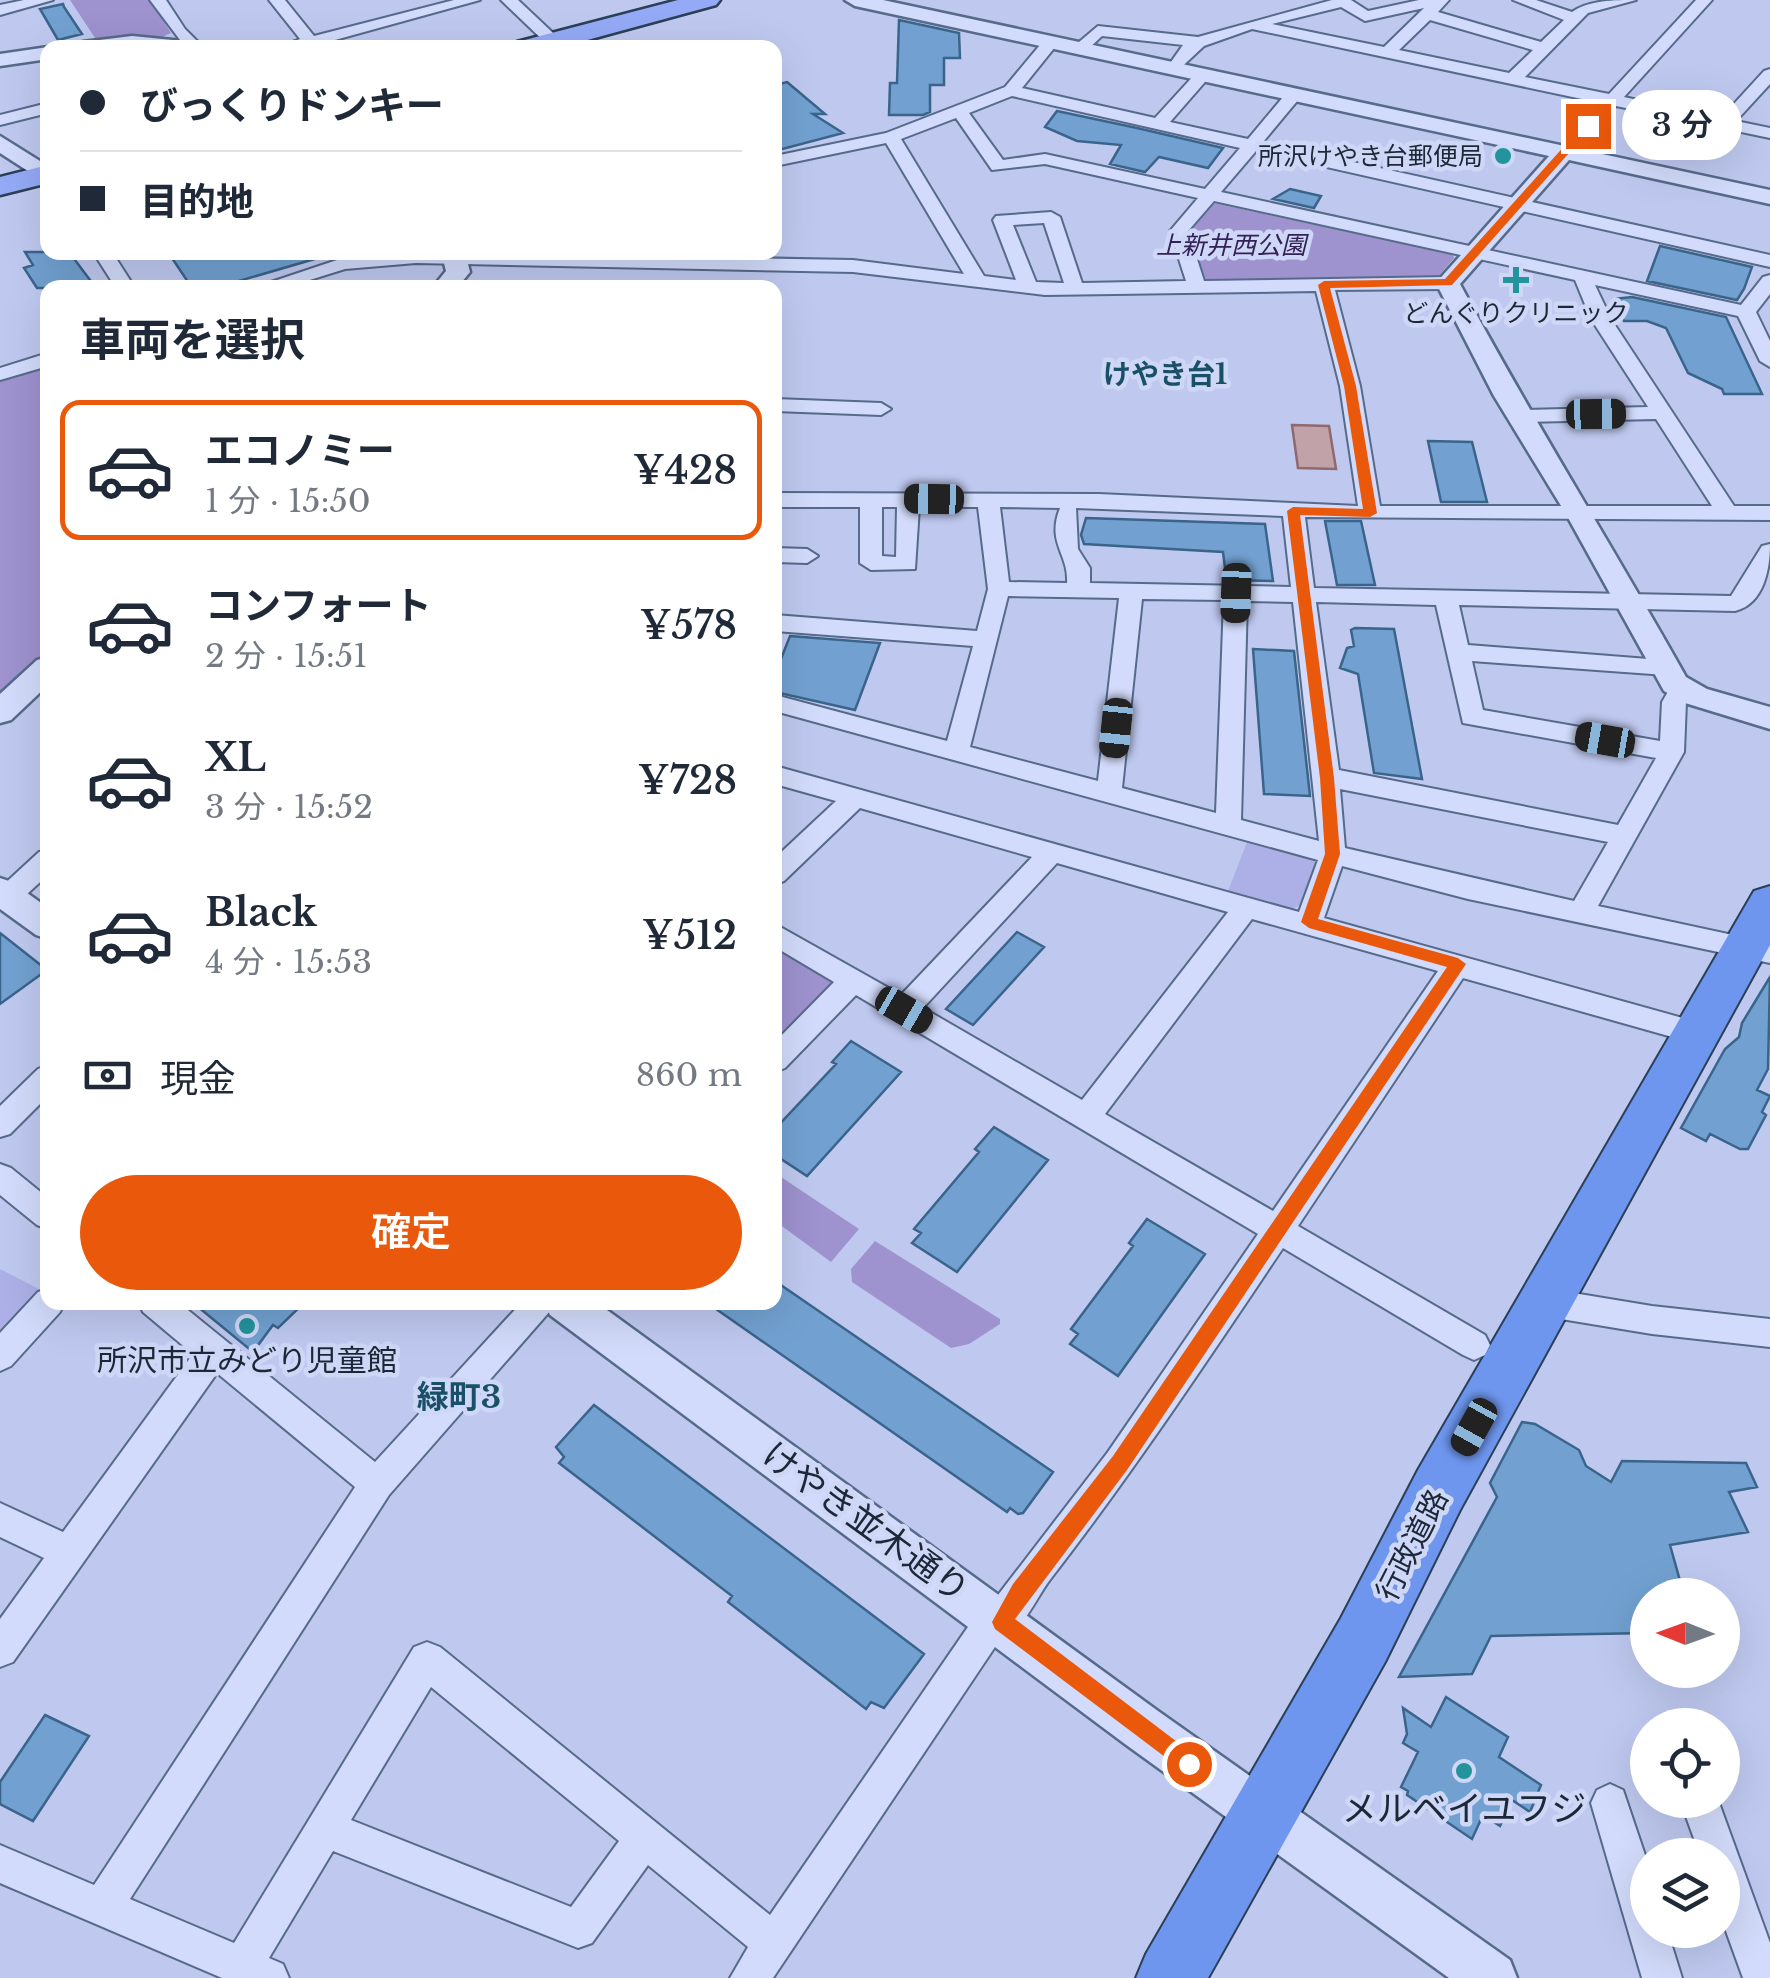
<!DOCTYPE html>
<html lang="ja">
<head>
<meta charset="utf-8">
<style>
  body { margin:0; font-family:"Libre Baskerville","Noto Sans JP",serif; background:#f2f2f3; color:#1f2937; height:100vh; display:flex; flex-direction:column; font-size:38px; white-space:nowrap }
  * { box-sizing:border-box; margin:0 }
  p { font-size:32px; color:#747a83 }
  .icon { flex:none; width:55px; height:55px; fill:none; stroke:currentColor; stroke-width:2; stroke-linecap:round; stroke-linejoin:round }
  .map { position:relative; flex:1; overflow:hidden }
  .side { position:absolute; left:40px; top:280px; width:742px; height:1030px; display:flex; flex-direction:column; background:#fff; border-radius:20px; box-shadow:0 10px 40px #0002 }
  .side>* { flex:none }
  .hud { position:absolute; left:40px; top:40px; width:742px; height:220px; border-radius:20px; box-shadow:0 10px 40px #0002; display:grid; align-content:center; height:220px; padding:0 40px; background:#fff }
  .needle { width:65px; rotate:271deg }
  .controls { position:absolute; left:1630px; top:1578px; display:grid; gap:20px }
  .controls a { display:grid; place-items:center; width:110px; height:110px; border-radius:50%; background:#fff; box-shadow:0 10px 40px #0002; font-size:50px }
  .end { position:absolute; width:45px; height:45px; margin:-22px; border:12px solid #ea580c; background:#fff; box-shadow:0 0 0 5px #fff }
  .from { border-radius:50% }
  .bubble { position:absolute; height:70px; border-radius:35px; background:#fff; box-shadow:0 10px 40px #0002; font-size:32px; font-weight:600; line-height:70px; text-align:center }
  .car { position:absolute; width:30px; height:60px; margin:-30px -15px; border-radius:12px; box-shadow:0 0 8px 2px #0007; background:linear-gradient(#222 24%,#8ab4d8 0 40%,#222 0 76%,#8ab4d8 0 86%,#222 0) }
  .hud b { display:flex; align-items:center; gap:35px; height:95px; font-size:38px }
  .hud b+b { border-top:2px solid #e0e1e3 }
  .hud i { width:25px; height:25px; background:#1f2937 }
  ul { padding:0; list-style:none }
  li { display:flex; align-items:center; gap:30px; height:140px; margin:0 20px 15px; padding:0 20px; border:5px solid transparent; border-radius:20px }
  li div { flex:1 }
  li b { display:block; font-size:38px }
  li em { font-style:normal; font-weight:600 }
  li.active { border-color:#ea580c }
  li>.icon { width:90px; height:90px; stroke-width:1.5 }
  h2 { padding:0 40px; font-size:45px; line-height:120px }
  .pay { display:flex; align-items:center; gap:25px; height:110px; padding:0 40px; font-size:38px }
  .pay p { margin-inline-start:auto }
  .primary-button { display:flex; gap:20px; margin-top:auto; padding:20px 40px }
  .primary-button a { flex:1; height:115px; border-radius:60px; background:#ea580c; color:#fff; font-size:40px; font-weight:600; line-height:115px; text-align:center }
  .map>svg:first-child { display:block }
  .farmland { fill:#acb0e6 }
  .green { fill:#9e92cf }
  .water { fill:#c2a2a9; stroke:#90696f; stroke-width:2.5 }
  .building { fill:#72a1d1; stroke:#3b648a; stroke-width:2.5 }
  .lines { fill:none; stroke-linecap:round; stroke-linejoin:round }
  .minor-casing { stroke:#566a8a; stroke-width:4 }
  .tertiary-casing { stroke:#566a8a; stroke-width:5 }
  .primary-casing { stroke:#2b3f57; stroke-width:5 }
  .trunk-casing { stroke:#2b3f57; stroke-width:4 }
  .minor { fill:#d2dbfb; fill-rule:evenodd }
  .tertiary { fill:#d2dbfb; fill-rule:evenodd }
  .primary { fill:#94aaf6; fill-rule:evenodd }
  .trunk { fill:#6e96ee; fill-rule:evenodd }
  .route { fill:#ea580c }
  .poi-dot { fill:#23939c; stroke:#cfd7f7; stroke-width:4 }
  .labels { text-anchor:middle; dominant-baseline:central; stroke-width:9; stroke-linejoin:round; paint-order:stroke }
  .far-poi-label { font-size:25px; fill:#1c2838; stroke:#cfd7f7; text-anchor:end }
  .far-park-label { font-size:25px; font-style:italic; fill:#332156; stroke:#cfd7f7 }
  .far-neighbourhood-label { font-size:28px; font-weight:bold; fill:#195067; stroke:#cfd7f7 }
  .poi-label { font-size:30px; fill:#1c2838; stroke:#cfd7f7 }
  .street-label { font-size:30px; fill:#1c2838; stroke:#cfd7f7 }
  .neighbourhood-label { font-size:32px; font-weight:bold; fill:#195067; stroke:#cfd7f7 }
  .near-street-label { font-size:35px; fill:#1c2838; stroke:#cfd7f7 }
  .near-poi-label { font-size:35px; fill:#1c2838; stroke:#cfd7f7 }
</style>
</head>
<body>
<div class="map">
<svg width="1770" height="1978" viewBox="0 0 1770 1978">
  <rect width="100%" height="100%" fill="#bfc9f0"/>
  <path class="farmland" d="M1249 837 1309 853 1316 860 1301 905 1292 909 1228 891Z
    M0 1269 39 1289 0 1334Z"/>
  <path class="green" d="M70 0H150L171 33 160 38 97 41Z
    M1213 203 1453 254 1454 258 1437 278 1210 283 1202 279 1187 231 1207 204Z
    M47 365V651L0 696V381Z
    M775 945 832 979V987L775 1045Z
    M775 1173 859 1229 831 1262 775 1221Z
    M875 1241 1000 1319V1324L969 1344 951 1348 852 1282 851 1269Z"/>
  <path class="water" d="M1292 425 1329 426 1336 469 1298 468Z"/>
  <path class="building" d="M63 4 64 7 82 34 58 40 40 9Z
    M899 20 959 33 960 58H944V85H930V112L923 115H889L890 83H897Z
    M787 82 825 114H813L843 133 775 151V85Z
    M1057 111 1137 128 1223 148 1208 168 1159 157 1145 172 1110 164 1121 145 1077 141 1045 127Z
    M1290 189 1321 196 1314 208 1273 199Z
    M1660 246 1752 267 1744 289 1737 300 1647 281Z
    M25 252H69L96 288H37L24 268 33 265Z
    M168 252H317L318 258 232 283 235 288H192Z
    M1632 297 1726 317 1762 394H1724L1722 389 1688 373 1666 328 1647 321H1624L1613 299Z
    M1428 441 1472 442 1487 502H1441Z
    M1086 518 1265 524 1273 581 1232 580 1228 568H1225L1223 552 1084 544 1081 535Z
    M1325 521H1361L1375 585H1337Z
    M1355 628 1394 629 1422 779 1374 773 1358 674 1340 668 1347 648 1354 646 1351 630Z
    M790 636 880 643 855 710 775 692V674Z
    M1253 649 1294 651 1310 796 1264 794Z
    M1017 932 1044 947 973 1025 946 1009Z
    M0 933 47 970 0 1004Z
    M1770 977 1768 1069 1757 1090 1770 1096 1762 1112 1766 1115 1748 1149H1740L1710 1134 1706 1141 1681 1128 1725 1049 1739 1037 1742 1023Z
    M851 1041 901 1072 807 1176 775 1155V1129L836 1064 832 1062Z
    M994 1127 1048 1160 957 1272 912 1243 921 1233 914 1229 979 1152 975 1149Z
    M1147 1219 1205 1254 1118 1376 1070 1344 1078 1334 1071 1329 1133 1246 1129 1243Z
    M775 1281 1053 1472 1023 1513 1018 1514 1010 1508 1007 1512 706 1302H775Z
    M192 1302H305L278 1328 273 1325 253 1352Z
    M594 1405 924 1654 884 1708 871 1702 866 1709 728 1602 732 1596 559 1463 564 1457 556 1447Z
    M1522 1422 1535 1424 1579 1450 1586 1466 1611 1482 1622 1461 1746 1463 1757 1487 1729 1492 1748 1532 1670 1545 1684 1595H1648V1633L1491 1636 1472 1674 1399 1677 1497 1497 1490 1483Z
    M1446 1697 1508 1737 1499 1757 1541 1785 1530 1812 1512 1800 1500 1826 1483 1815 1472 1839 1407 1795 1408 1791 1401 1787 1418 1752 1403 1743 1407 1734 1403 1708 1431 1727Z
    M45 1715 89 1736 33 1821 0 1804V1782Z"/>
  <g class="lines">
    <defs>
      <path id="minor" d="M24 0H53L0 15V5Z
        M150 0H166L185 29 204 48H186Z
        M269 0H285L314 36 454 0H480L306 48H277L300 39Z
        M501 0H518L569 48H551Z
        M1332 0H1351L1368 11 1419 0H1449L1438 12 1541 42 1564 20 1513 0H1536L1572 12C1589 0 1614 0 1636 0L1588 13 1525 77 1609 94 1696 0H1712L1624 97 1721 118 1764 71 1770 69V84L1736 121 1770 128V138L1616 106 1571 156 1565 157 1556 152 1601 103 1252 29 1204 46 1174 74 1166 69 1183 45 1102 36 1086 51 1072 48 1098 26 1198 37ZM1341 7 1365 21 1424 8 1384 47 1272 24ZM1430 20 1533 50 1509 73 1399 50Z
        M1051 37 1059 42 1022 88 1155 118 1197 72 1203 70 1211 75 1170 122 1248 139 1289 90 1295 89 1303 94 1263 142 1770 255V267L1256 151 1221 192 1741 305 1763 277 1770 275V294L1756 312 1770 341V367L1760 361 1738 316 1595 285 1611 319 1734 506H1770V520L1305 517 1314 588 1731 596 1762 546 1770 544C1770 569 1764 604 1735 611L1459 605 1468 645 1674 661 1678 667 1674 673 1666 675 1472 661 1483 710 1660 741 1662 702 1673 683H1689L1693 689 1686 702 1684 752 1598 906 1770 943V963L1468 899 1342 866 1324 918 1697 1022 1707 1025 1711 1033 1707 1041 1697 1044 1463 978 1298 1226 1485 1335 1490 1345 1485 1355 1474 1360 1463 1355 1283 1248C1207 1361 1132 1474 1049 1581 1035 1600 1023 1631 1001 1638L773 1978H730L748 1947 648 1865 592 1943 578 1948 333 1851 269 1958 283 1964 289 1978H222L0 1883V1845L94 1885 355 1487 217 1373 13 1662 0 1667V1619L44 1558 0 1537V1503L63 1532 193 1354 143 1312 139 1302H178L375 1462 522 1302H558L389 1495 130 1899 234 1943 414 1647 427 1642 440 1647 770 1915 983 1605 995 1599 1108 1452 1258 1234 856 995 785 1068 775 1072V1042L834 982 775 947V924L901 995 1032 857 860 808 784 881 775 884V858L836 801 775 784V766L1299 912 1318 860 775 711V695L947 741 973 646 775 631V615L977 631 988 589 978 507H919L915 569 871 570 860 563V507H775V493L1099 494 1358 506 1340 386 1316 291 1045 295 853 272 416 263 345 269 284 288H253L343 258 405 252 853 260 964 274 886 143 775 166V156L886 133 1005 87 1045 39ZM1012 96 1240 148 1205 189 1045 154 1003 160 969 113ZM956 118 992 170 1045 164 1198 198 1170 231 1186 281 1082 283 1060 217 1051 212 996 216 993 220 1016 280 984 276 901 139ZM1214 201 1575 280 1591 319 1648 407 1519 410 1509 416 1519 422 1656 419 1712 506H1380L1360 386 1335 290 1448 289 1457 283 1448 277 1204 281 1188 231ZM1044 223 1064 283 1036 282 1013 225ZM882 507H897L896 557 882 556ZM1000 507 1060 508C1046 543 1069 554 1067 583L1009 582ZM1076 508 1283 516 1291 587 1090 583V568L1078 549ZM1008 596 1119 598 1098 781 970 747ZM1142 599 1224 600 1216 813 1122 788ZM1247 601 1293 602 1319 841 1241 820ZM1316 602 1436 605 1463 723 1656 758 1618 825 1339 770ZM1340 789 1608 842 1574 901 1345 848ZM1057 863 1228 912 1082 1100 923 1008ZM1252 919 1438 971 1273 1211 1105 1114ZM431 1687 619 1841 571 1907 351 1820Z
        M48 103V113L0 125V115Z
        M93 252H112L135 288H116Z
        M48 353V366L0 380V368Z
        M775 399 881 403 891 409 881 415 775 411Z
        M775 548 807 549 818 556 807 563 775 562Z
        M48 850V875L17 903H0V888L39 852Z
        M48 1065V1096L10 1134 0 1137V1106L38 1069Z
        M0 1164 11 1168 48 1198V1229L37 1225 0 1195Z
        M1543 1288 1652 1306 1770 1319V1347L1652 1334 1543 1316 1532 1312 1527 1302 1532 1292Z
        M48 1289V1302H64L60 1312 11 1366 0 1371V1333L38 1292Z
        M1610 1784 1623 1790 1648 1864V1930H1667L1682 1978H1642L1591 1803 1597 1790Z
        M1680 1800H1718L1770 1943V1978H1743L1722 1920V1855H1700Z"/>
      <path id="tertiary" d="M845 0H883L1770 190V204L1569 160 1460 284C1531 417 1612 545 1686 677L1707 689 1770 707V729L1685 703 1664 691 1566 514 1494 396 1436 283 1549 156 855 6Z
        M132 36 193 42 203 48H73L83 42Z
        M48 47V59L0 66V54Z
        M0 136 48 166V184L0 153Z
        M441 252H465L470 272 457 288H432L446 271Z
        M48 657V685L11 720 0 723V694L37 660Z
        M0 878 12 882 48 908V939L36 935 0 909Z
        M544 1302H596L1158 1711 1510 1960 1517 1978H1449L1125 1744 550 1315Z"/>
      <path id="primary" d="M678 0H720L716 5 558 48H513L517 42Z
        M48 165V183L0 195V177Z"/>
      <path id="trunk" d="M1770 886V945L1460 1510 1385 1662 1208 1978H1136L1146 1954 1341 1618 1418 1470 1754 891Z"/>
    </defs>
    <use href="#minor" class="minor-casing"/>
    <use href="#tertiary" class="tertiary-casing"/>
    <use href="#primary" class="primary-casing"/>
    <use href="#trunk" class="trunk-casing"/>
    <use href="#minor" class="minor"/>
    <use href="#tertiary" class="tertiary"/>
    <use href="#primary" class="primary"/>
    <use href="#trunk" class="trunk"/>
  </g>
  <path class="route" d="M1584 124 1593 126 1452 285 1330 288 1356 386 1377 513 1370 517 1300 515 1334 778 1340 854 1318 919 1458 958 1466 964 1127 1470 1015 1619 1197 1757 1200 1764 1197 1772 1189 1775 995 1629 992 1622 1013 1584 1113 1456 1447 967 1309 928 1301 922 1325 854 1320 778 1287 511 1293 507 1363 509 1344 386 1318 285 1324 281 1445 279Z"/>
  <g class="poi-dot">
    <circle cx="1503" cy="156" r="10"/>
    <path d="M1511 265h10v10h10v10h-10v10h-10v-10h-10v-10h10z"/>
    <circle cx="247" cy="1326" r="10"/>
    <circle cx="1464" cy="1771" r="10"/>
  </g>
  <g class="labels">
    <g class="far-poi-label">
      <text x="1483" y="156">所沢けやき台郵便局</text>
      <text x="1516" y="313" text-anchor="middle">どんぐりクリニック</text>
    </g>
    <g class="far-park-label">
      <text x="1231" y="245">上新井西公園</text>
    </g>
    <g class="far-neighbourhood-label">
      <text x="1165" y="374">けやき台1</text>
    </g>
    <g class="poi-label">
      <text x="247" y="1360">所沢市立みどり児童館</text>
    </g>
    <g class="street-label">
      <text transform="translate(1412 1545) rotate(-63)">行政道路</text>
    </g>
    <g class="neighbourhood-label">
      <text x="459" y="1397">緑町3</text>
    </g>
    <g class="near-street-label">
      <text transform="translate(866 1522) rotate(36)">けやき並木通り</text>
    </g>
    <g class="near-poi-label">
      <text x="1464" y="1808">メルベイユフジ</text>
    </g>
  </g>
</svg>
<div class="controls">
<a><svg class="needle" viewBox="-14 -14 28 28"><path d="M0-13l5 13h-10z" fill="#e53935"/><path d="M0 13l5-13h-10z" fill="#747a83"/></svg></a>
<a><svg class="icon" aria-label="locate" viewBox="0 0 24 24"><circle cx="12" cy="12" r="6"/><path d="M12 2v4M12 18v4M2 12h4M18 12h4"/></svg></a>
<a><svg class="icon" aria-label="layers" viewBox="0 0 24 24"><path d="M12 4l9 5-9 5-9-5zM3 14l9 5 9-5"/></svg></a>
</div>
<i class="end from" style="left:1189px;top:1764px"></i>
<i class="end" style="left:1588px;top:126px"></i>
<div class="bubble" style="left:1622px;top:90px;width:120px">3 分</div>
<i class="car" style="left:1596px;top:414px;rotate:89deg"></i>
<i class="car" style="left:934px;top:499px;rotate:271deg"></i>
<i class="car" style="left:1236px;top:593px;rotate:182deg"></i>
<i class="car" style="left:1116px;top:728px;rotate:186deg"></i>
<i class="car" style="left:1605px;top:740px;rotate:280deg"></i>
<i class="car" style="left:904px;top:1010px;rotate:120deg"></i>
<i class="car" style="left:1474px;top:1427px;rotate:209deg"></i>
<div class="hud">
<b><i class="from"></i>びっくりドンキー</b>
<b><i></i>目的地</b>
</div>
<section class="side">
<h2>車両を選択</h2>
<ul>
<li class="active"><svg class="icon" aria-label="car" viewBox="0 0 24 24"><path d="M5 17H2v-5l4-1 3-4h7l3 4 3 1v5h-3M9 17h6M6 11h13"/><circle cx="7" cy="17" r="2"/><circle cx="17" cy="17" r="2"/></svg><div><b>エコノミー</b><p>1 分 · 15:50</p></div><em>¥428</em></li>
<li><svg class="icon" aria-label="car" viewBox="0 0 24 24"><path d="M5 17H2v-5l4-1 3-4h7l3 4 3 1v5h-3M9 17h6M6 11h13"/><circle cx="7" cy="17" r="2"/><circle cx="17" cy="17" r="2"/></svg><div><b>コンフォート</b><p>2 分 · 15:51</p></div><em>¥578</em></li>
<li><svg class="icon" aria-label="car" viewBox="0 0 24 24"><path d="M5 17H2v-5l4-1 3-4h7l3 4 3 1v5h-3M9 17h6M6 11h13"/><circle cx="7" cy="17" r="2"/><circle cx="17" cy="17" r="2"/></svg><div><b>XL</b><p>3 分 · 15:52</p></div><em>¥728</em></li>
<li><svg class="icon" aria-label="car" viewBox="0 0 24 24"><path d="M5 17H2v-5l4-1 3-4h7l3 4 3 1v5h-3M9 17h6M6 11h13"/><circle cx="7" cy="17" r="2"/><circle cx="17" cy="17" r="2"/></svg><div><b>Black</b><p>4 分 · 15:53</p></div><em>¥512</em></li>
</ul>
<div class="pay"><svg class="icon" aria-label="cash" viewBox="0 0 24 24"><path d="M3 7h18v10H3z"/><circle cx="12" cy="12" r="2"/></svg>現金<p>860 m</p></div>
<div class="primary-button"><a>確定</a></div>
</section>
</div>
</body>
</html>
